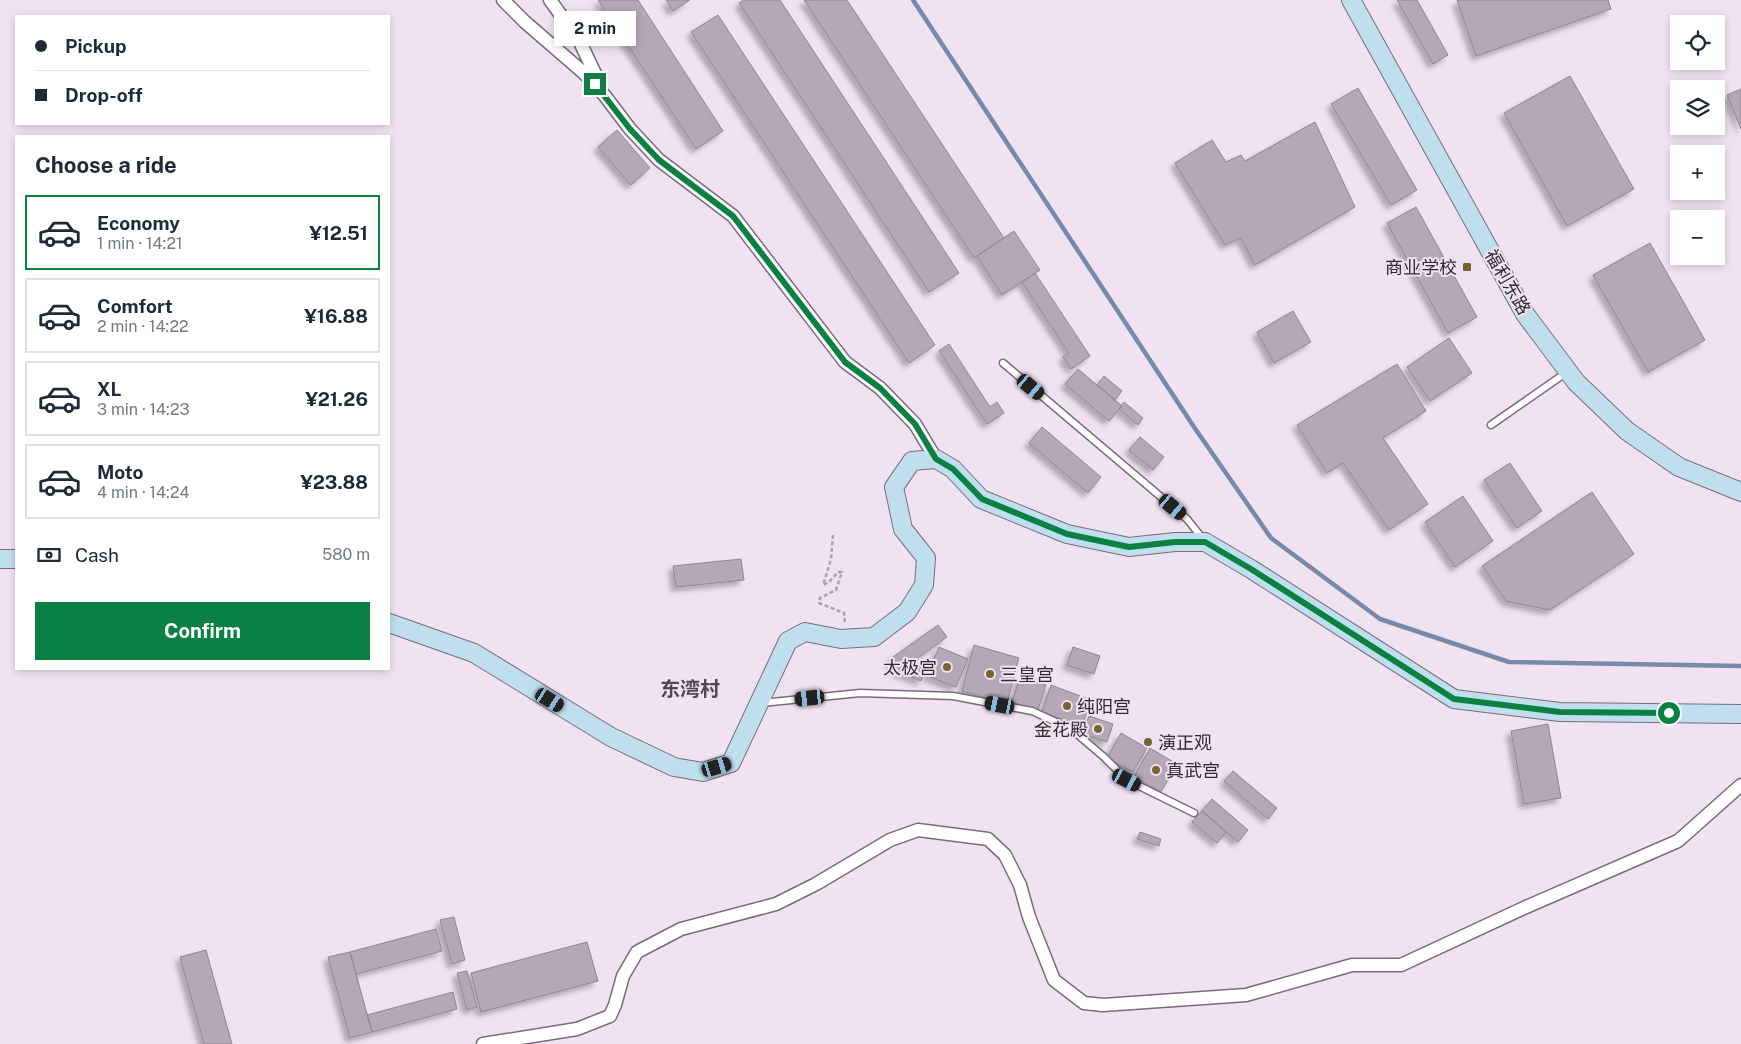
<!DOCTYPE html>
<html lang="en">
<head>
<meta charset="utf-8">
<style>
  body { margin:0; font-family:"Public Sans","Noto Sans SC",sans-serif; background:#f2f2f3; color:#1f2937; height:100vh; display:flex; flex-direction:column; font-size:19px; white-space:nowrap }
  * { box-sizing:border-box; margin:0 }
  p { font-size:16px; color:#747a83 }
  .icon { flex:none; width:28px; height:28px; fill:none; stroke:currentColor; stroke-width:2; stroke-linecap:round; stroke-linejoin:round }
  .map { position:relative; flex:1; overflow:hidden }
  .side { position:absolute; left:15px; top:135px; width:375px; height:535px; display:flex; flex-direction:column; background:#fff; border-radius:0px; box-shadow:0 2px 8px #0003 }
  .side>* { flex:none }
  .guide { position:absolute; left:15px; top:15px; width:375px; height:110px; border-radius:0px; box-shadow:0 2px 8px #0003; display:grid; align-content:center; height:110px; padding:0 20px; background:#fff }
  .tools { position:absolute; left:1670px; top:15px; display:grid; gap:10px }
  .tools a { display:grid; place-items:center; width:55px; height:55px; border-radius:0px; background:#fff; box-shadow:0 2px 8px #0003; font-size:25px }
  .end { position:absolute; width:22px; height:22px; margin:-11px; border:6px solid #0b8043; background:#fff; box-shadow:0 0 0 2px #fff }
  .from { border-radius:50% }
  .bubble { position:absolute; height:35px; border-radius:0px; background:#fff; box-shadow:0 2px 8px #0003; font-size:16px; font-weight:700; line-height:35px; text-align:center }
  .car { position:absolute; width:15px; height:30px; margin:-15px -8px; border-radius:6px; box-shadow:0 0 4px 1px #0007; background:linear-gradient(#222 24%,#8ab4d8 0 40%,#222 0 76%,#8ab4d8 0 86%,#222 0) }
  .guide b { display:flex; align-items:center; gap:18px; height:48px; font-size:19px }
  .guide b+b { border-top:1px solid #e0e1e3 }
  .guide i { width:12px; height:12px; background:#1f2937 }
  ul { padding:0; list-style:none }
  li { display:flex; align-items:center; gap:15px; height:75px; margin:0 10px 8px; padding:0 10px; border:2px solid #e0e1e3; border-radius:0px }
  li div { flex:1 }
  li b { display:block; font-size:19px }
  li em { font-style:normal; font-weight:700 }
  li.selected { border-color:#0b8043 }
  li>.icon { width:45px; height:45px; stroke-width:1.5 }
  h2 { padding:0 20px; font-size:22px; line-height:60px }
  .pay { display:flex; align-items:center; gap:12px; height:55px; padding:0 20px; font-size:19px }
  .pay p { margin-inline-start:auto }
  .button { display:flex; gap:10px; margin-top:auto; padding:10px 20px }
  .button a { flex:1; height:58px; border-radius:0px; background:#0b8043; color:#fff; font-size:20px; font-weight:700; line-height:58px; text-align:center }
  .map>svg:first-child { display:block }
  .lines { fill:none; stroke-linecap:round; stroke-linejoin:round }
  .stream { stroke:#778aa9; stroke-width:4.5 }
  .building { fill:#b5a7b6; stroke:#928593; filter:url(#shadow) }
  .lane-casing { stroke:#796c7a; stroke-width:9 }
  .street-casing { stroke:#796c7a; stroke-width:15 }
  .secondary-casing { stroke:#796c7a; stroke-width:20 }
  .path { stroke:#ada1ae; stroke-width:2.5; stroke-dasharray:4 2.5; stroke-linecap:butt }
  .lane { stroke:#fff; stroke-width:6 }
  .street { stroke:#fff; stroke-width:12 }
  .secondary { stroke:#bfdfef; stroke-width:18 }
  .route { stroke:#0b8043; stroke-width:6 }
  .poi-dot { fill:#756331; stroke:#f1e2f2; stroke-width:2 }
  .labels { text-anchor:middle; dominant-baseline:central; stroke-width:4; stroke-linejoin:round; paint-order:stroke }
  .poi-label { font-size:18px; fill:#302a30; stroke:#f1e2f2; text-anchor:start }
  .street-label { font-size:18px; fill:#302a30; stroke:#f1e2f2 }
  .quarter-label { font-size:20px; font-weight:bold; fill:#534654; stroke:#f1e2f2 }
</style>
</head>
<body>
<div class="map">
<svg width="1741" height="1044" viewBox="0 0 1741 1044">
  <defs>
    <filter id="shadow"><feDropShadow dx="-4.5" dy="4.5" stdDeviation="2.5" flood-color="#0004"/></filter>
  </defs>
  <rect width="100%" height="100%" fill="#f1e2f2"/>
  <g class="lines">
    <path class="stream" d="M913 0 1194 427 1271 538 1380 619 1509 662 1741 666"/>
  </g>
  <path class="building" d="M598 0H638L723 131 696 149Z
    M666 0H690L673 11Z
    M744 0H780L959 273 929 292 739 3Z
    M804 0H847L1004 238 974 258Z
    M1397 0H1417L1448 55 1433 64Z
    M1457 0H1608L1611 9 1476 56Z
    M718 15 935 345 909 363 691 32Z
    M1570 76 1634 189 1567 226 1504 113Z
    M1358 88 1417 190 1391 205 1331 104Z
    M1741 89V129L1727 95Z
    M1315 122 1355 207 1255 265 1241 238 1225 245 1175 163 1212 140 1226 162 1241 155 1245 161Z
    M617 130 650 168 631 185 598 147Z
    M1416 207 1477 317 1448 333 1387 223Z
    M1014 231 1040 270 1002 295 977 256Z
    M1650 243 1705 340 1648 372 1593 275Z
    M1035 273 1090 356 1071 369 1063 357 1069 353 1022 282Z
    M1293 311 1311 342 1274 363 1257 332Z
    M1449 338 1472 373 1430 401 1407 367Z
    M949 344 990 407 997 402 1004 413 987 424 939 351Z
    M1397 364 1426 411 1383 438 1428 504 1389 530 1343 463 1327 473 1297 425Z
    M1078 369 1122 406 1109 421 1065 384Z
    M1104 376 1122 391 1115 400 1097 385Z
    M1124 402 1143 418 1138 425 1119 409Z
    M1042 427 1101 477 1088 493 1029 443Z
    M1140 437 1164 457 1153 470 1129 450Z
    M1510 463 1542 511 1517 528 1484 480Z
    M1592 492 1634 554 1550 610 1506 601 1482 566Z
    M1463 496 1493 541 1455 567 1425 522Z
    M741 559 744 580 676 587 673 566Z
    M938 625 947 637 911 663 926 669 921 681 898 672 889 660Z
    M974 645 1019 658 1007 703 962 691Z
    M939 647 968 659 956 687 927 676Z
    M1073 647 1100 656 1094 674 1067 665Z
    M1020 677 1046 685 1038 710 1012 702Z
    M1051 685 1091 700 1082 726 1042 712Z
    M1089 716 1113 724 1107 742 1083 734Z
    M1548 724 1561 798 1524 804 1511 731Z
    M1121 733 1147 748 1133 772 1107 758Z
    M1150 748 1177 764 1161 792 1134 777Z
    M1233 771 1277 808 1268 819 1224 781Z
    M1212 799 1248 830 1238 842 1202 811Z
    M1202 811 1226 832 1217 843 1192 822Z
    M1140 832 1161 839 1159 846 1137 839Z
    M454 917 465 960 452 964 440 920Z
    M436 929 442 951 356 974 350 952Z
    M587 942 598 981 481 1012 471 973Z
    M206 950 232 1044H204L180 957Z
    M350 952 372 1032 350 1038 328 957Z
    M467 971 477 1007 467 1010 457 973Z
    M453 992 457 1009 372 1032 367 1015Z"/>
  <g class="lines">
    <defs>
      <path id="lane" d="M1003 363 1187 519 1203 539
        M1491 425 1567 372
        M761 703 860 693 953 696 1032 711 1071 729 1104 757 1127 780 1194 813"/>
      <path id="street" d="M503 0 525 22 584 73 605 96 630 129 659 160 733 216 845 362 880 388 915 424 936 459
        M550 0 579 40 600 84
        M483 1044 577 1029 610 1016 615 1005 623 976 637 952 681 929 776 904 816 884 890 840 918 830 988 839 1005 855 1020 885 1029 917 1054 980 1084 1003 1103 1005 1246 995 1352 965H1401L1526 907 1678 841 1741 785"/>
      <path id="secondary" d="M1351 0 1525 314 1576 382 1627 431 1679 467 1741 492
        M0 559H16
        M389 623 474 653 611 737 674 767 703 772 731 763 788 641 805 632 841 639 874 637 907 612 924 585 926 558 903 529 894 487 912 461 936 459 953 469 981 499 1067 534 1129 547 1175 542H1205L1251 569 1454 699 1560 712 1741 714"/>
    </defs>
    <use href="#lane" class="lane-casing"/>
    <use href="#street" class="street-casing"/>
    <use href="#secondary" class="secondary-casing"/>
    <path class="path" d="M833 535 831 559 823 585 829 582 838 572H842L836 590 820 598 819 603 844 613 845 622"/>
    <use href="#lane" class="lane"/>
    <use href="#street" class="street"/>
    <use href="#secondary" class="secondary"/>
  </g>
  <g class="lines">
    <path class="route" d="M595 84 630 129 659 160 733 216 845 362 880 388 915 424 936 459 953 469 982 499 1067 534 1129 547 1175 542H1205L1251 569 1454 699 1560 712 1669 713"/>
  </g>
  <g class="poi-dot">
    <rect x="1462" y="262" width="10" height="10" rx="2.5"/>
    <circle cx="947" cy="667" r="5"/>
    <circle cx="990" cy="674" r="5"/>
    <circle cx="1067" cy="706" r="5"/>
    <circle cx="1098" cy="729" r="5"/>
    <circle cx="1148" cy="742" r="5"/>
    <circle cx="1156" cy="770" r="5"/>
  </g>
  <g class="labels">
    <g class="poi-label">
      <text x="1457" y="267" text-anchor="end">商业学校</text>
      <text x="937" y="667" text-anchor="end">太极宫</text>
      <text x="1000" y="674">三皇宫</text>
      <text x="1077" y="706">纯阳宫</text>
      <text x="1088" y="729" text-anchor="end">金花殿</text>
      <text x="1158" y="742">演正观</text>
      <text x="1166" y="770">真武宫</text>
    </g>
    <g class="street-label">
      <text transform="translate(1508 282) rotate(60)">福利东路</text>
    </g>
    <g class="quarter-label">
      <text x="690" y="689">东湾村</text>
    </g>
  </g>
</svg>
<div class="tools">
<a><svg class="icon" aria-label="locate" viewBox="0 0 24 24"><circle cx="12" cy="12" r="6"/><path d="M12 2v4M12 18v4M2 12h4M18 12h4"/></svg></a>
<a><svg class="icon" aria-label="layers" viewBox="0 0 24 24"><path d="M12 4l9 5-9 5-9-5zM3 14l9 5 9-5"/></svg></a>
<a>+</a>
<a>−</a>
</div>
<i class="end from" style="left:1669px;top:713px"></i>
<i class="end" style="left:595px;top:84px"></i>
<div class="bubble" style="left:554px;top:11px;width:82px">2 min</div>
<i class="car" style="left:1031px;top:387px;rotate:130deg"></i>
<i class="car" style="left:1173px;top:507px;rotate:130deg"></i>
<i class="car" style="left:810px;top:698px;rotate:264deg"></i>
<i class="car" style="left:550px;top:700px;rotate:121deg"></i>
<i class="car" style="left:1000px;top:705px;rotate:281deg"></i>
<i class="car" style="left:717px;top:767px;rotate:73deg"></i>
<i class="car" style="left:1127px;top:780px;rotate:117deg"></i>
<div class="guide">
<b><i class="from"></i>Pickup</b>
<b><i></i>Drop-off</b>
</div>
<section class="side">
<h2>Choose a ride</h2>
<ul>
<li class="selected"><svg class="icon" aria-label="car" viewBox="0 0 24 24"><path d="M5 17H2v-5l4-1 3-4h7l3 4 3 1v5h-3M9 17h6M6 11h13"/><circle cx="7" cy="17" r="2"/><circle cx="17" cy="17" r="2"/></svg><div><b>Economy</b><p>1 min · 14:21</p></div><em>¥12.51</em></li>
<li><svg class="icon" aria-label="car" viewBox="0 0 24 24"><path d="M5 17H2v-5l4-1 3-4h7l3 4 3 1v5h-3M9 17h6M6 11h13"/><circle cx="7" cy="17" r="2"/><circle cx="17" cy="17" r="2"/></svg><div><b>Comfort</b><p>2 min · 14:22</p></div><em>¥16.88</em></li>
<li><svg class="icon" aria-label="car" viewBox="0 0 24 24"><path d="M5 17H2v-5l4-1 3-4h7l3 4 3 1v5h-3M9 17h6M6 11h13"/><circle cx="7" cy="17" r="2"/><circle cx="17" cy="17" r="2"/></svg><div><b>XL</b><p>3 min · 14:23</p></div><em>¥21.26</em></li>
<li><svg class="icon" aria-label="car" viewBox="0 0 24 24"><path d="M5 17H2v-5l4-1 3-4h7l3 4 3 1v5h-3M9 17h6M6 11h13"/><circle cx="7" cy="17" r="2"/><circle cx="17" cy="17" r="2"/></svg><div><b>Moto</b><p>4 min · 14:24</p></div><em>¥23.88</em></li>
</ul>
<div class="pay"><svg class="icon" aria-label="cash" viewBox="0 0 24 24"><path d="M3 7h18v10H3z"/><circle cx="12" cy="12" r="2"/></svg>Cash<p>580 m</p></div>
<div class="button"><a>Confirm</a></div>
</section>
</div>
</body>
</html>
